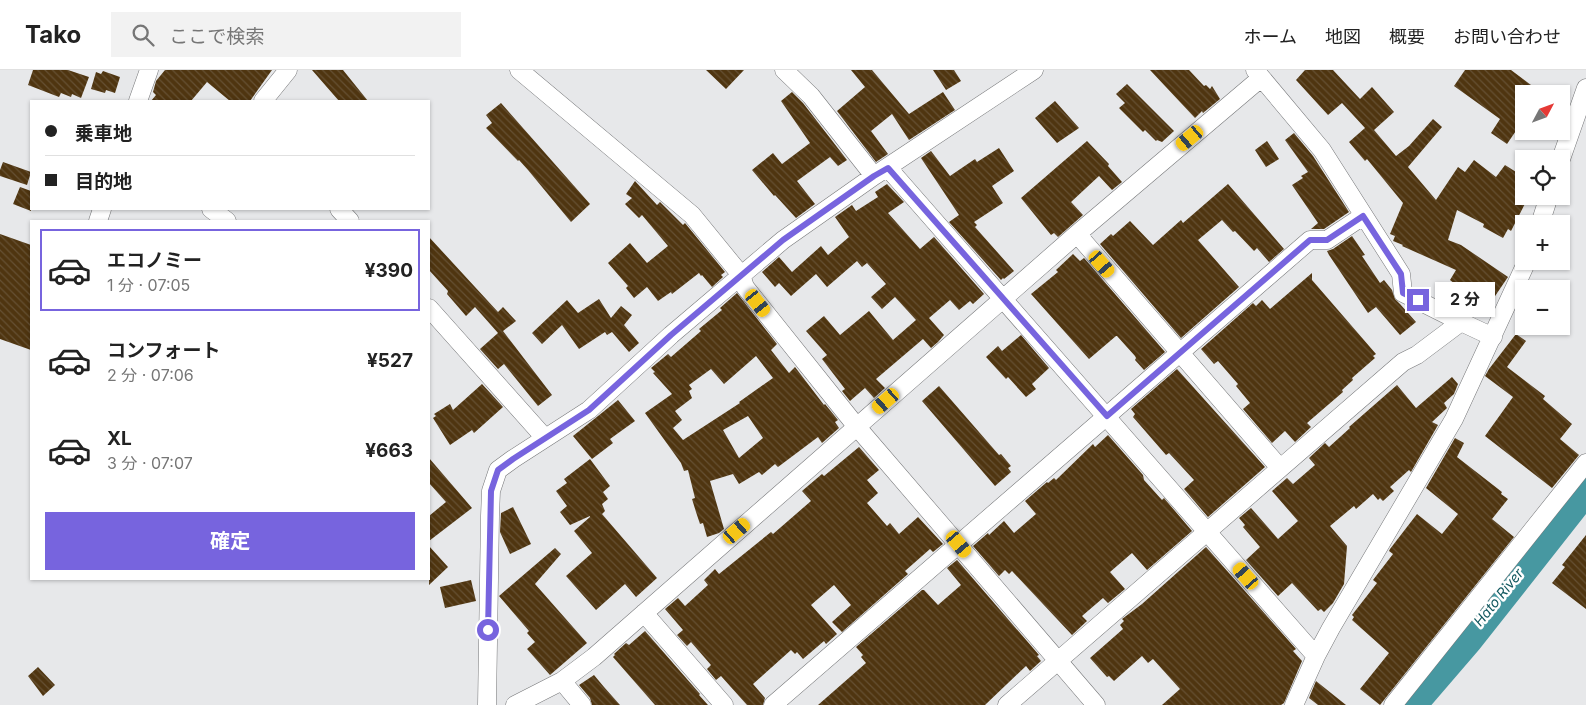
<!DOCTYPE html>
<html lang="ja">
<head>
<meta charset="utf-8">
<style>
  body { margin:0; font-family:Inter,"Noto Sans JP",sans-serif; background:#f2f2f2; color:#222; height:100vh; display:flex; flex-direction:column; font-size:19px; white-space:nowrap }
  * { box-sizing:border-box; margin:0 }
  p { font-size:16px; color:#767676 }
  .icon { flex:none; width:28px; height:28px; fill:none; stroke:currentColor; stroke-width:2; stroke-linecap:round; stroke-linejoin:round }
  .map { position:relative; flex:1; overflow:hidden }
  .details { position:absolute; left:30px; top:150px; width:400px; height:360px; display:flex; flex-direction:column; background:#fff; border-radius:0px; box-shadow:0 1px 4px #0004 }
  .details>* { flex:none }
  .hud { position:absolute; left:30px; top:30px; width:400px; height:110px; border-radius:0px; box-shadow:0 1px 4px #0004; display:grid; align-content:center; height:110px; padding:0 15px; background:#fff }
  .needle { width:32px; rotate:49deg }
  .tools { position:absolute; left:1515px; top:15px; display:grid; gap:10px }
  .tools a { display:grid; place-items:center; width:55px; height:55px; border-radius:0px; background:#fff; box-shadow:0 1px 4px #0004; font-size:25px }
  .end { position:absolute; width:22px; height:22px; margin:-11px; border:6px solid #7764de; background:#fff; box-shadow:0 0 0 2px #fff }
  .from { border-radius:50% }
  .bubble { position:absolute; height:35px; border-radius:0px; background:#fff; box-shadow:0 1px 4px #0004; font-size:16px; font-weight:700; line-height:35px; text-align:center }
  .car { position:absolute; width:15px; height:30px; margin:-15px -8px; border-radius:6px; box-shadow:0 0 4px 1px #0007; background:linear-gradient(#f5c518 24%,#345 0 40%,#f5c518 0 76%,#345 0 86%,#f5c518 0) }
  .hud b { display:flex; align-items:center; gap:18px; height:48px; font-size:19px }
  .hud b+b { border-top:1px solid #e0e0e0 }
  .hud i { width:12px; height:12px; background:#222 }
  ul { padding:9px 0 0; list-style:none }
  li { display:flex; align-items:center; gap:15px; height:82px; margin:0 10px 8px; padding:0 5px; border:2px solid transparent; border-radius:0px }
  li div { flex:1 }
  li b { display:block; font-size:19px }
  li em { font-style:normal; font-weight:700 }
  li.active { border-color:#7764de }
  li>.icon { width:45px; height:45px; stroke-width:1.5 }
  .button { display:flex; gap:10px; margin-top:auto; padding:10px 15px }
  .button a { flex:1; height:58px; border-radius:0px; background:#7764de; color:#fff; font-size:20px; font-weight:700; line-height:58px; text-align:center }
  header { display:flex; align-items:center; gap:30px; box-sizing:border-box; height:70px; padding:0 25px; background:#fff; border-bottom:1px solid #e0e0e0 }
  header strong { font-size:24px }
  nav { display:flex; gap:28px; margin-inline-start:auto; font-size:18px }
  .search { width:350px; height:45px; background:#f2f2f2; display:flex; align-items:center; gap:12px; box-sizing:border-box; padding:0 18px; border-radius:0px; color:#767676; font-size:19px }
  .map>svg:first-child { display:block }
  .lines { fill:none; stroke-linecap:round; stroke-linejoin:round }
  .river { stroke:#4798a1; stroke-width:31 }
  .building { fill:url(#building-back-hatch); fill-rule:evenodd }
  .minor-casing { stroke:#767779; stroke-width:19 }
  .minor { stroke:#fff; stroke-width:18 }
  .route { stroke:#7764de; stroke-width:6 }
  .labels { text-anchor:middle; dominant-baseline:central; stroke-width:5; stroke-linejoin:round; paint-order:stroke }
  .water-label { font-size:14px; font-style:italic; fill:#12585f; stroke:#fff }
</style>
</head>
<body>
<header>
<strong>Tako</strong>
<div class="search"><svg class="icon" aria-label="search" viewBox="0 0 24 24"><circle cx="10" cy="10" r="6"/><path d="M15 15l6 6"/></svg>ここで検索</div>
<nav><a>ホーム</a><a>地図</a><a>概要</a><a>お問い合わせ</a></nav>
</header>
<div class="map">
<svg width="1586" height="635" viewBox="0 0 1586 635">
  <defs>
    <pattern id="building-back-hatch" width="6" height="6" patternUnits="userSpaceOnUse" patternTransform="scale(1.25)"><rect width="6" height="6" fill="#4f3510"/><path d="M-1 5l2 2M0 0l6 6M5-1l2 2" fill="none" stroke="#655033"/></pattern>
  </defs>
  <rect width="100%" height="100%" fill="#e7e8ea"/>
  <g class="lines">
    <path class="river" d="M1411 635 1467 570 1586 419"/>
  </g>
  <path class="building" d="M33 0H68L89 7 81 28 72 24 71 27 61 23 59 27 28 15Z
    M165 0H272L250 31H230L207 12 191 31H151L156 25 153 22 156 11Z
    M312 0H343L368 31H339Z
    M706 0H744L726 19Z
    M851 0H872L909 44 943 22 955 40 909 70 892 44 871 61 888 84 876 92 837 41 865 17Z
    M933 0H954L961 11 946 20Z
    M1150 0H1189L1204 16 1206 15 1210 19 1212 16 1220 29 1203 43 1202 41 1195 48Z
    M1305 0H1333L1360 29 1372 17 1394 42 1374 60 1396 86 1409 76 1433 49 1442 57 1408 97 1436 130 1458 97 1465 102 1474 90 1496 107 1505 95 1524 107V126H1529L1511 161 1508 159 1503 168 1483 157 1484 154 1457 140 1448 170 1461 175 1508 207 1491 232 1483 228 1476 239 1463 230 1465 228 1452 219 1455 214 1450 210 1456 200 1402 176 1403 175 1393 171 1395 166 1390 164 1403 133 1367 89 1365 91 1349 72 1365 58 1342 33 1328 45 1296 10Z
    M1465 0H1511L1543 24H1524V49L1507 74 1491 63 1500 49 1454 16Z
    M103 1 120 7 115 23 106 20 105 23 91 19 96 2 101 4Z
    M1127 14 1174 61 1162 72 1157 70 1156 71 1145 60 1143 62 1119 38 1125 33 1116 24Z
    M792 22 803 33 847 90 838 96 830 87 797 111 815 134 796 148 775 125 774 126 752 100 773 83 782 94 810 73 781 31Z
    M1055 31 1079 58 1057 73 1035 48Z
    M501 33 590 134 571 152 528 100 519 90 518 91 486 58 492 53 486 45Z
    M1294 63 1313 86 1349 142 1324 159H1311L1318 153 1292 115 1303 108 1301 106 1308 102 1285 70Z
    M1087 71 1109 94 1108 96 1122 112 1112 120 1099 106 1071 132 1083 145 1058 167 1054 163 1051 165 1021 128Z
    M1267 71 1279 89 1266 97 1255 80Z
    M999 78 1014 101 992 116 1003 133 974 152 977 155 975 157 1014 201 1004 209 1003 208 1001 210 949 152 959 145 921 88 931 81 950 106 975 89 977 92Z
    M3 92 31 102 27 115 0 106V100Z
    M635 111 657 135 660 132 683 155 685 153 725 202 721 205 723 207 712 217 702 205 701 206 699 203 672 224 671 222 658 231 647 217 634 228 626 218 628 216 608 193 630 173 647 193 668 176 642 145 639 148 625 134 632 128 626 124Z
    M887 114 904 132 888 143 920 179 934 167 984 224 973 234 970 231 959 240 950 230 929 248 944 265 938 272 931 278 923 269 876 309 885 318 874 328 865 318 850 331 842 321 845 319 822 289 827 285 806 261 824 246 840 265 869 241 893 270 916 250 895 227 882 239 871 227 886 214 867 193 862 197 857 191 827 217 816 204 791 226 779 213 775 217 762 202 779 187 792 202 821 176 828 185 849 167 835 147 852 135 856 141 878 127 875 122Z
    M1228 114 1284 179 1269 192 1257 178 1254 181 1235 161 1233 162 1222 150 1198 170 1239 217 1181 268 1100 174 1111 164 1113 166 1130 151 1153 175 1181 150 1183 153Z
    M20 117 31 121V141L13 134Z
    M0 164 31 175V280L0 269Z
    M1352 166 1365 185 1362 186 1380 213 1384 210 1392 220 1395 229 1400 234 1416 252 1400 265 1376 237 1368 243 1329 185 1327 181 1333 179Z
    M429 167 498 242 503 237 516 251 503 261 552 325 538 336 504 294 498 299 480 279 498 263 475 237 466 246 447 224 448 221 429 200Z
    M1073 184 1080 191 1084 188 1165 282 1144 300 1135 290 1136 288 1135 286 1117 266H1116L1089 289 1031 224 1058 202 1056 200Z
    M1312 203V210L1376 284 1373 286 1375 288 1352 308 1353 310 1342 320 1343 322 1307 353 1311 357 1295 372 1285 361 1272 373 1243 339 1250 333 1236 316 1238 314 1218 291 1214 294 1201 279 1253 233 1256 236 1262 230 1270 239Z
    M737 223 777 274 771 280 789 303 795 297 824 335 825 334 838 350 835 352 839 358 822 373 818 367 778 397 775 394 762 405 759 402 739 414 733 404 710 411 724 459 719 463 707 467 703 453 700 454 696 442 692 429 695 428 688 400 684 401 681 393 645 343 672 324 653 303 655 302 651 298 668 284 671 287 701 261 699 259 722 240 720 238ZM756 286 773 308 739 332 740 333 683 370 673 358 682 350 675 341 692 328 689 321 692 319 689 315 711 299 724 314ZM748 346 763 368 739 388 723 360Z
    M599 229 611 248 621 236 632 245 624 255 639 273 629 282 612 262 607 265 605 262 579 279 562 255 542 274 532 263 567 230 578 243Z
    M1516 264 1526 271 1507 297 1545 326 1543 329 1572 354 1560 369 1579 385 1552 418 1485 366 1513 327 1485 306 1489 299Z
    M1021 265 1049 298 1032 314 1036 319 1026 327 1008 307 1006 309 986 287 998 276 1002 281Z
    M1177 299 1265 397 1208 447 1184 419 1194 410 1169 383 1166 385 1133 347 1135 344 1131 339Z
    M1452 307 1458 314 1454 324 1444 333 1447 338 1432 352 1438 355 1411 402 1409 400 1390 417 1394 421 1383 431 1380 428 1378 430 1373 424 1356 439 1354 436 1330 456 1347 476 1344 514 1333 533 1324 542 1321 539 1318 541 1292 513 1278 526 1246 490 1260 477 1243 457 1245 455 1239 448 1251 438 1278 469 1298 451 1272 421 1287 408 1293 414 1315 395 1309 388 1325 373 1329 377 1350 358 1349 357 1397 315 1416 338Z
    M482 314 503 337 474 363 472 360 450 375 433 348 436 346 434 344 450 334 453 340Z
    M939 316 999 385 1001 384 1011 396 1008 398 1011 402 995 416 922 331Z
    M618 330 635 351 610 369 613 373 592 389 573 366Z
    M1108 365 1143 405 1144 410 1162 430 1164 428 1192 461 1147 500 1132 483 1110 502 1125 519 1108 533 1103 528 1082 546 1087 551 1072 565 1012 501 1009 504 1005 500 999 506 973 476 988 463 989 465 1004 451 1014 463 1036 444 1025 431 1047 412 1048 413 1054 408 1056 410 1093 374 1095 377Z
    M1455 368 1464 373 1457 387 1502 422 1501 424 1508 429 1492 449 1514 467 1380 635 1360 619 1389 583 1352 550 1354 547 1352 545 1377 513 1373 510 1393 484 1389 481 1390 479 1417 444 1442 464 1458 444 1426 418Z
    M859 377 879 400 867 410 878 423 867 433 887 456 890 453 899 464 918 447 943 474 933 482 930 479 905 501 908 504 842 562 832 552 851 535 834 515 811 535 837 564 826 574 824 571 803 589 797 582 795 584 791 580 753 614 765 628 763 635H747L721 606 716 610 707 599 711 595 691 572 687 576 677 565 683 560 665 539 678 528 685 536 708 515 704 510 715 499 719 504 771 462 773 464 811 431 802 421 822 404 824 406Z
    M429 388 472 438 429 471V446L446 432 429 413Z
    M590 389 610 416 603 422 608 429 602 434 605 441 602 444 657 508 636 527 625 514 596 540 566 506 592 483 574 461 590 447V446L570 455 560 442 567 436 556 421 567 413 564 409Z
    M513 437 531 474 510 484 500 462 501 443Z
    M1586 465V539L1552 513 1565 497 1562 495Z
    M429 476 448 497 429 515Z
    M1206 477 1296 579 1293 581 1302 591 1284 633 1281 635H1162L1180 619 1153 589 1148 593 1142 586 1114 611 1109 606 1107 607 1090 588 1123 559 1120 555 1124 551 1122 549 1142 534Z
    M555 478 561 484 535 514 587 573 550 605 527 579 535 572 527 563 529 561 499 526Z
    M957 490 1039 585 1037 586 1041 591 1030 601 1026 596 985 635H818L866 593 861 587 863 585 856 577 922 520H924L938 535 961 515 947 498Z
    M471 510 476 531 445 538 440 517Z
    M645 561 700 624 699 625 708 635H655L613 587 615 585 614 584 626 573 629 575Z
    M38 597 55 615 43 626 28 606Z
    M594 605 604 617 620 635H592L590 628 579 615Z
    M1316 611 1346 635H1318L1309 628Z"/>
  <g class="lines">
    <defs>
      <path id="minor" d="M519 0 692 145 741 205 745 217 857 357 1096 635
        M784 0 811 26 874 106
        M1255 0 1322 80 1401 204 1403 223 1461 252
        M138 31 149 0
        M263 31 288 0
        M1561 89 1586 18
        M888 98 1316 586
        M211 139 227 151
        M339 139 350 151
        M98 151 102 139
        M1540 154 1549 126
        M1077 164 1280 398
        M429 238 545 368
        M644 543 724 635
        M562 611 582 635
        M487 635 490 446 491 421 498 400 513 389 589 340 671 265 783 170 874 106 1034 0
        M515 635 562 611 594 587 1077 164 1261 8
        M773 635 1310 170H1327L1363 146
        M1007 635 1403 292 1417 285 1461 252 1493 267
        M1294 635 1316 586 1331 558 1454 349 1527 191
        M1393 635 1586 393"/>
    </defs>
    <use href="#minor" class="minor-casing"/>
    <use href="#minor" class="minor"/>
  </g>
  <g class="lines">
    <path class="route" d="M488 560 491 421 498 400 513 389 589 340 671 265 783 170 874 106 888 98 1107 346 1310 170H1327L1363 146 1401 204 1403 223 1418 230"/>
  </g>
  <g class="labels">
    <g class="water-label">
      <text transform="translate(1498 527) rotate(-51)">Hato River</text>
    </g>
  </g>
</svg>
<div class="tools">
<a><svg class="needle" viewBox="-14 -14 28 28"><path d="M0-13l5 13h-10z" fill="#e53935"/><path d="M0 13l5-13h-10z" fill="#767676"/></svg></a>
<a><svg class="icon" aria-label="locate" viewBox="0 0 24 24"><circle cx="12" cy="12" r="6"/><path d="M12 2v4M12 18v4M2 12h4M18 12h4"/></svg></a>
<a>+</a>
<a>−</a>
</div>
<i class="end from" style="left:488px;top:560px"></i>
<i class="end" style="left:1418px;top:230px"></i>
<div class="bubble" style="left:1435px;top:212px;width:60px">2 分</div>
<i class="car" style="left:1190px;top:68px;rotate:230deg"></i>
<i class="car" style="left:1102px;top:194px;rotate:139deg"></i>
<i class="car" style="left:758px;top:233px;rotate:142deg"></i>
<i class="car" style="left:886px;top:331px;rotate:229deg"></i>
<i class="car" style="left:737px;top:461px;rotate:49deg"></i>
<i class="car" style="left:959px;top:474px;rotate:140deg"></i>
<i class="car" style="left:1246px;top:506px;rotate:319deg"></i>
<div class="hud">
<b><i class="from"></i>乗車地</b>
<b><i></i>目的地</b>
</div>
<section class="details">
<ul>
<li class="active"><svg class="icon" aria-label="car" viewBox="0 0 24 24"><path d="M5 17H2v-5l4-1 3-4h7l3 4 3 1v5h-3M9 17h6M6 11h13"/><circle cx="7" cy="17" r="2"/><circle cx="17" cy="17" r="2"/></svg><div><b>エコノミー</b><p>1 分 · 07:05</p></div><em>¥390</em></li>
<li><svg class="icon" aria-label="car" viewBox="0 0 24 24"><path d="M5 17H2v-5l4-1 3-4h7l3 4 3 1v5h-3M9 17h6M6 11h13"/><circle cx="7" cy="17" r="2"/><circle cx="17" cy="17" r="2"/></svg><div><b>コンフォート</b><p>2 分 · 07:06</p></div><em>¥527</em></li>
<li><svg class="icon" aria-label="car" viewBox="0 0 24 24"><path d="M5 17H2v-5l4-1 3-4h7l3 4 3 1v5h-3M9 17h6M6 11h13"/><circle cx="7" cy="17" r="2"/><circle cx="17" cy="17" r="2"/></svg><div><b>XL</b><p>3 分 · 07:07</p></div><em>¥663</em></li>
</ul>
<div class="button"><a>確定</a></div>
</section>
</div>
</body>
</html>
